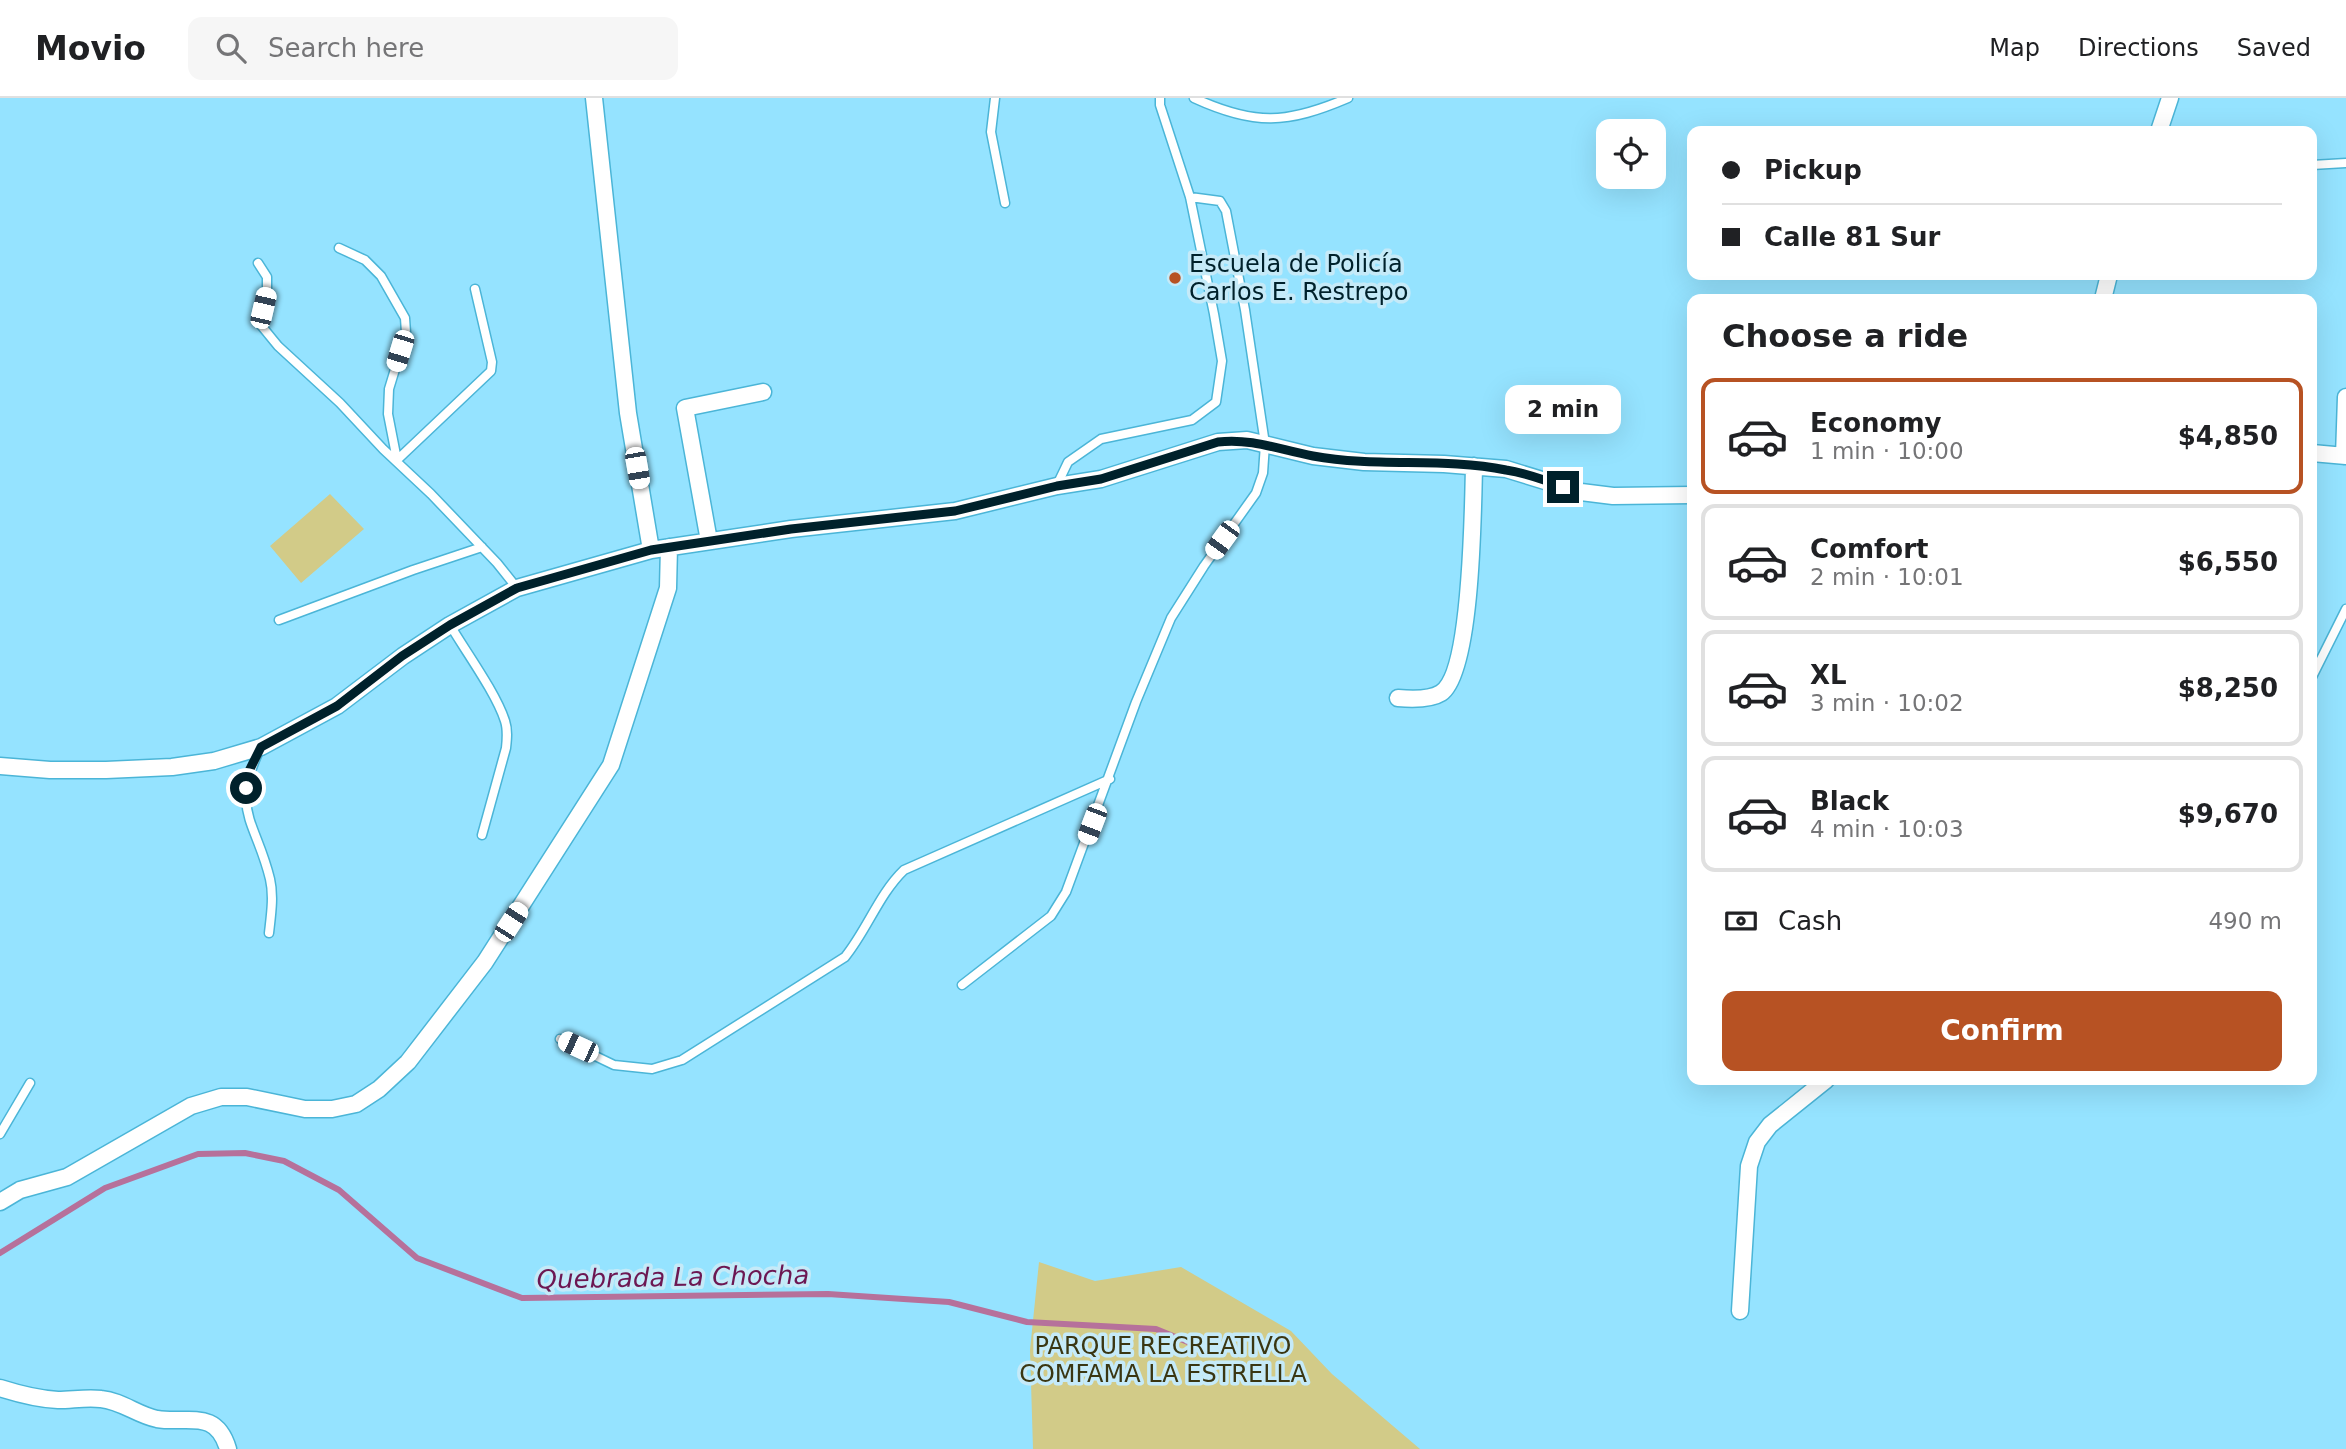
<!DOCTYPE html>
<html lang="en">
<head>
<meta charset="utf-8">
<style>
  body { margin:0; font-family:"DejaVu Sans",sans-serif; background:#f6f6f6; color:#202124; height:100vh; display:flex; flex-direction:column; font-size:26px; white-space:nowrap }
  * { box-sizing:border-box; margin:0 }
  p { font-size:23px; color:#757577 }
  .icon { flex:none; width:38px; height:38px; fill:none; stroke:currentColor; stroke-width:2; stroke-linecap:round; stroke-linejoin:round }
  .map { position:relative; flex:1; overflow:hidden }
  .side { position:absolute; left:1687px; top:196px; width:630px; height:791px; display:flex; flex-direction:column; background:#fff; border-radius:14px; box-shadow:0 7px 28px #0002 }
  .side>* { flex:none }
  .guide { position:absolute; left:1687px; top:28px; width:630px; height:154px; border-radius:14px; box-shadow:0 7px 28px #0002; display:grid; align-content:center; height:154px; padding:0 35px; background:#fff }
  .controls { position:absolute; left:1596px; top:21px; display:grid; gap:14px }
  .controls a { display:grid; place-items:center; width:70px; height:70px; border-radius:14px; background:#fff; box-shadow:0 7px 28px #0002; font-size:35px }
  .end { position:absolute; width:32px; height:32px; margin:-16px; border:9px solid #00212b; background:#fff; box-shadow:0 0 0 4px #fff }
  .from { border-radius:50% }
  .bubble { position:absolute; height:49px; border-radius:14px; background:#fff; box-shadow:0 7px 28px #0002; font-size:23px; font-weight:700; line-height:49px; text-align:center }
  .car { position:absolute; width:21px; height:42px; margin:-21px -10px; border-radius:9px; box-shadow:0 0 5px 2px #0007; background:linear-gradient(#fff 24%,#345 0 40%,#fff 0 76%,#345 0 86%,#fff 0) }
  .guide b { display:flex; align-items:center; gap:24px; height:66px; font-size:26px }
  .guide b+b { border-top:2px solid #e0e0e0 }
  .guide i { width:18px; height:18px; background:#202124 }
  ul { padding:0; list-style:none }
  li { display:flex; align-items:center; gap:21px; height:116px; margin:0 14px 10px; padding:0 21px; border:4px solid #e0e0e0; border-radius:14px }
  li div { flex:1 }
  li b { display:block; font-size:26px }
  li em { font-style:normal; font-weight:700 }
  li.selected { border-color:#b75223 }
  li>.icon { width:63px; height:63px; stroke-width:1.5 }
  h2 { padding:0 35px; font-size:32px; line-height:84px }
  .pay { display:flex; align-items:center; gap:18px; height:77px; padding:0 35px; font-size:26px }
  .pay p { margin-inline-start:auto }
  .primary-button { display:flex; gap:14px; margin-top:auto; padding:14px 35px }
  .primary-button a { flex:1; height:80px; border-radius:14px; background:#b75223; color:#fff; font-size:28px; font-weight:700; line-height:80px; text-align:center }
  header { display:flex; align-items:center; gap:42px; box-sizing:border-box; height:98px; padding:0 35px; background:#fff; border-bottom:2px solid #e0e0e0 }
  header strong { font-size:33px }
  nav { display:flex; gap:38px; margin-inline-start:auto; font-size:24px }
  .search { width:490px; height:63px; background:#f6f6f6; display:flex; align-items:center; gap:18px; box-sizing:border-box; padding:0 24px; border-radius:14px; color:#757577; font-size:26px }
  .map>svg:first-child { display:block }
  .green { fill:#d2cb88 }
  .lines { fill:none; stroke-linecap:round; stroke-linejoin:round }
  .stream { stroke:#b6719b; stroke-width:6 }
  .service-casing { stroke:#4bb5d7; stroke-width:11 }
  .minor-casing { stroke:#4bb5d7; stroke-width:19 }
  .service { stroke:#fff; stroke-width:8 }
  .minor { stroke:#fff; stroke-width:16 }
  .route { stroke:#00212b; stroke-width:9 }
  .poi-dot { fill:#b75223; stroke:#c5eaf8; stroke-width:2.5 }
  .labels { text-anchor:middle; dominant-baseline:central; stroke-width:7; stroke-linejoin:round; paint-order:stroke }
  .poi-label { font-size:24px; fill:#00212b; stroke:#c5eaf8; text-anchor:start }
  .park-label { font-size:24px; fill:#3a3612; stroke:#c5eaf8 }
  .water-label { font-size:26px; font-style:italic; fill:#6c1752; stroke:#c5eaf8 }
</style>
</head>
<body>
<header>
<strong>Movio</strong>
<div class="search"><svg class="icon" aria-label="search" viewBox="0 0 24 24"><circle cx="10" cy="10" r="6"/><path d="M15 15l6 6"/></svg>Search here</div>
<nav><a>Map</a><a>Directions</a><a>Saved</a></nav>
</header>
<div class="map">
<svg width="2346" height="1351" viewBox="0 0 2346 1351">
  <rect width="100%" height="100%" fill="#95e3ff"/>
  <path class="green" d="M330 396 364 431 301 485 270 448Z
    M1039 1164 1095 1183 1181 1169 1291 1233 1332 1276 1420 1351H1033L1030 1252Z"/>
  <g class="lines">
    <path class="stream" d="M0 1155 105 1090 198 1056 245 1055 284 1063 339 1092 417 1160 522 1200 828 1196 949 1204 1027 1224 1156 1231 1195 1247"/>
    <defs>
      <path id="service" d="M995 0 991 34 1005 105
        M1194 0C1255 28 1287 26 1348 0
        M2312 67 2346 65
        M339 150 365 162 381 178 405 220 406 235 389 291 388 316 397 362
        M258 165 267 179V194L260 226 278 248 340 305 383 351 431 396 497 465 517 490
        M397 362 491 273 492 264 475 191
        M1057 387 1068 364 1101 341 1192 322 1216 304 1222 263 1214 216 1190 99 1160 7V0
        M279 522 413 472 482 449
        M450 527C466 554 496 595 505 623 508 632 507 641 506 650L482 737
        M2312 579 2346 511
        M260 651C230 713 256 723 270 781 274 798 271 817 269 835
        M962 887 1051 818 1066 794 1136 604 1171 520 1204 468 1256 395 1263 375 1265 346 1245 212 1226 113 1220 103 1190 99
        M560 941 614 967 652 971 682 962 845 859C867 832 879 796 904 772L1110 681
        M0 1036 30 985"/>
      <path id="minor" d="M594 0 628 315 651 452
        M2159 33 2170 0
        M2103 201 2109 177
        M2312 355 2346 358
        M2344 358 2346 299
        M709 443 685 310 763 294
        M1398 600C1410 601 1430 602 1441 595 1472 575 1473 408 1474 368
        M0 668 50 672H106L172 669 214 663 261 649 337 608 403 558 450 527 517 490 651 452 791 431 955 413 1057 388 1101 381 1218 344 1247 342 1313 358 1364 364 1444 366 1506 371 1581 394 1613 398 1692 397
        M0 1104 20 1092 67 1079 191 1008 221 999H247L305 1011H332L356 1006 379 991 408 964 485 864 611 667 668 490 669 449
        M1740 1213 1749 1068 1757 1044 1770 1027 1826 982
        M0 1290C19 1296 38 1301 58 1302 72 1302 87 1299 101 1301 122 1303 137 1317 157 1321 188 1326 216 1310 228 1351"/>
    </defs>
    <use href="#service" class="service-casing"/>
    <use href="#minor" class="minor-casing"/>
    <use href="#service" class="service"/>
    <use href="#minor" class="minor"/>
  </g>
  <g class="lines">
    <path class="route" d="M246 690 249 673 261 649 337 608 402 558 450 527 517 490 651 452 791 431 955 413 1057 388 1101 381 1218 344C1252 340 1280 352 1313 358 1377 370 1443 359 1506 372 1526 375 1545 382 1563 389"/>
  </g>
  <circle class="poi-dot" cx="1175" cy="180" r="7"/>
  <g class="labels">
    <g class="poi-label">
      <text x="1189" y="166">Escuela de Policía<tspan x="1189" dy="28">Carlos E. Restrepo</tspan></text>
    </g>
    <g class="park-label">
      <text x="1163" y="1248">PARQUE RECREATIVO<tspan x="1163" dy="28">COMFAMA LA ESTRELLA</tspan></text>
    </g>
    <g class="water-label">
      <text transform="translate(673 1179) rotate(-1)">Quebrada La Chocha</text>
    </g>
  </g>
</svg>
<div class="controls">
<a><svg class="icon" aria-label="locate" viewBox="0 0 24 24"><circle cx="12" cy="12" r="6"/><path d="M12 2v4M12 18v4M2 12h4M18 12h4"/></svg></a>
</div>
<i class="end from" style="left:246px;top:690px"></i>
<i class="end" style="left:1563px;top:389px"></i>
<div class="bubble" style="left:1505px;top:287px;width:116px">2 min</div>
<i class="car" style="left:263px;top:210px;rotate:13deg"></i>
<i class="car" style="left:400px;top:253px;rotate:197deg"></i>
<i class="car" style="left:637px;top:370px;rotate:170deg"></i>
<i class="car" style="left:1222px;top:442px;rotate:216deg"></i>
<i class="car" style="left:1092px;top:726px;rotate:201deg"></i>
<i class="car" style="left:511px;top:824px;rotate:33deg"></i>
<i class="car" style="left:578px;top:949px;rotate:295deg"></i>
<div class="guide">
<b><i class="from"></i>Pickup</b>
<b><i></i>Calle 81 Sur</b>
</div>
<section class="side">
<h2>Choose a ride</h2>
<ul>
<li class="selected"><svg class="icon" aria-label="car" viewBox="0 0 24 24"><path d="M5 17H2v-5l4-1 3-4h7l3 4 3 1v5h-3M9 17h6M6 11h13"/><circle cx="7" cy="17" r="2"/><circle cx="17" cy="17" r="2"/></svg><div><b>Economy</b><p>1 min · 10:00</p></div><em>$4,850</em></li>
<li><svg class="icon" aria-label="car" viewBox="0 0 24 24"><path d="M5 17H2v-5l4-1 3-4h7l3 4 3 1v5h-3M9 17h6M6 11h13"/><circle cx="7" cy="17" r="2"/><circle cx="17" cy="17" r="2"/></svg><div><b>Comfort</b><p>2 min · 10:01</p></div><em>$6,550</em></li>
<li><svg class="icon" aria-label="car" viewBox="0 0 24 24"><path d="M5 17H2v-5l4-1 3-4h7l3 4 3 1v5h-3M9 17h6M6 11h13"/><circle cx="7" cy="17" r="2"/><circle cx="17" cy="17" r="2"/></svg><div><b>XL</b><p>3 min · 10:02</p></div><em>$8,250</em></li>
<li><svg class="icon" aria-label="car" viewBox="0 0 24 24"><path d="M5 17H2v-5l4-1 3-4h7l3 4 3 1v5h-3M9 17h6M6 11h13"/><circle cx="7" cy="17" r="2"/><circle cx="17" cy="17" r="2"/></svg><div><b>Black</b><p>4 min · 10:03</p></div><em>$9,670</em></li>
</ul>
<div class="pay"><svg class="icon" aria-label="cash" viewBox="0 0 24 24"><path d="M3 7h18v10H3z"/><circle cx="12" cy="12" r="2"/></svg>Cash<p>490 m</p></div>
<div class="primary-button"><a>Confirm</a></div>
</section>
</div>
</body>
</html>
